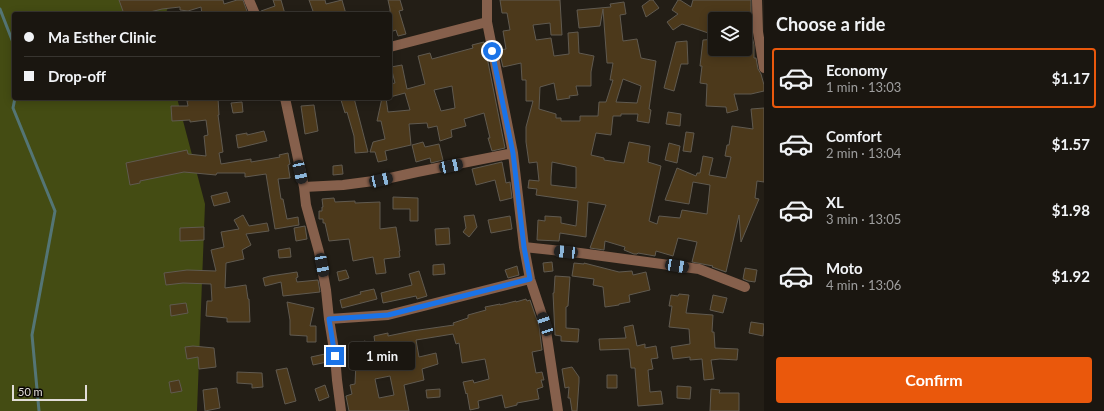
<!DOCTYPE html>
<html lang="en">
<head>
<meta charset="utf-8">
<style>
  body { margin:0; font-family:Lato,sans-serif; background:#27231e; color:#f1f3f6; height:100vh; display:flex; flex-direction:column; font-size:15px; white-space:nowrap }
  * { box-sizing:border-box; margin:0 }
  p { font-size:13px; color:#9f9f9f }
  .icon { flex:none; width:22px; height:22px; fill:none; stroke:currentColor; stroke-width:2; stroke-linecap:round; stroke-linejoin:round }
  .map { position:relative; flex:1; overflow:hidden }
  .drawer { display:flex; flex-direction:column; background:#1a1610; width:340px }
  .drawer>* { flex:none }
  .hud { position:absolute; left:12px; top:12px; width:380px; height:88px; border-radius:4px; box-shadow:0 2px 10px #0003,0 0 0 1px #383530; display:grid; align-content:center; height:88px; padding:0 12px; background:#1a1610 }
  .controls { position:absolute; left:708px; top:12px; display:grid; gap:8px }
  .controls a { display:grid; place-items:center; width:44px; height:44px; border-radius:4px; background:#1a1610; box-shadow:0 2px 10px #0003,0 0 0 1px #383530; font-size:20px }
  .scale { position:absolute; left:12px; bottom:10px; width:75px; box-sizing:border-box; padding-left:4px; border:2px solid #e1ddd8; border-top:0; font-size:11px; line-height:14px; white-space:nowrap; color:#e1ddd8; -webkit-text-stroke:3px #0b0805; paint-order:stroke }
  .end { position:absolute; width:18px; height:18px; margin:-9px; border:5px solid #1a73e8; background:#fff; box-shadow:0 0 0 2px #fff }
  .from { border-radius:50% }
  .bubble { position:absolute; height:28px; border-radius:4px; background:#1a1610; box-shadow:0 2px 10px #0003,0 0 0 1px #383530; font-size:13px; font-weight:700; line-height:28px; text-align:center }
  .car { position:absolute; width:12px; height:24px; margin:-12px -6px; border-radius:5px; box-shadow:0 0 3px 1px #0007; background:linear-gradient(#222 24%,#8ab4d8 0 40%,#222 0 76%,#8ab4d8 0 86%,#222 0) }
  .hud b { display:flex; align-items:center; gap:14px; height:38px; font-size:15px }
  .hud b+b { border-top:1px solid #383530 }
  .hud i { width:10px; height:10px; background:#f1f3f6 }
  ul { padding:0; list-style:none }
  li { display:flex; align-items:center; gap:12px; height:60px; margin:0 8px 6px; padding:0 4px; border:2px solid transparent; border-radius:4px }
  li div { flex:1 }
  li b { display:block; font-size:15px }
  li em { font-style:normal; font-weight:700 }
  li.current { border-color:#ea580c }
  li>.icon { width:36px; height:36px; stroke-width:1.5 }
  h2 { padding:0 12px; font-size:18px; line-height:48px }
  .action { display:flex; gap:8px; margin-top:auto; padding:8px 12px }
  .action a { flex:1; height:46px; border-radius:4px; background:#ea580c; color:#fff; font-size:16px; font-weight:700; line-height:46px; text-align:center }
  main { display:flex; flex:1; min-height:0 }
  .map>svg:first-child { display:block }
  .green { fill:#444c13 }
  .lines { fill:none; stroke-linecap:round; stroke-linejoin:round }
  .stream { stroke:#547575; stroke-width:3 }
  .building { fill:#4c391b; stroke:#605a50; fill-rule:evenodd }
  .minor { stroke:#86604c; stroke-width:10 }
  .route { stroke:#1a73e8; stroke-width:5 }
</style>
</head>
<body>
<main>
<div class="map">
<svg width="764" height="411" viewBox="0 0 764 411">
  <rect width="100%" height="100%" fill="#231e16"/>
  <path class="green" d="M0 0H166L170 4 165 14H14V98H177L205 204 197 411H0Z"/>
  <g class="lines">
    <path class="stream" d="M0 9 14 45
      M15 98 13 108 55 211 32 335 39 411"/>
  </g>
  <path class="building" d="M119 0H223L224 4 237 0H243L248 14H202L201 7 188 11 180 10V7L162 9 142 14H124Z
    M273 0H281L285 14H261V11L275 6Z
    M309 0H325L326 4 342 0 346 14H314Z
    M388 0H400L403 10 399 11 406 34 398 36 396 30 390 32V9Z
    M500 0H560L562 35H551L550 23 533 25 536 40 551 38 554 56 569 54 568 33 578 32 579 53 594 56 591 72V86H576L578 95 569 96 570 98 557 100 554 83 540 87 539 109 556 114V118H561V121H580V116H598L599 102H606L613 80H610L613 63H607L603 9 600 26 579 28 577 10 611 7 610 4 624 2 626 14 620 15 623 41 637 39 641 58 656 61 649 109 651 110 649 123 637 121 638 114H621V116H613L611 135 596 133 591 155 604 158V160L624 163 629 142 650 146 648 162 661 166 649 221 657 224 659 216 680 218 682 210 707 214 710 185 693 182 689 204 665 200 677 168 696 176 697 173H700L703 156 713 158 709 175 726 178 731 157 725 156 727 145H729L732 126 753 129 751 109 764 108V182L757 181 755 198 759 199 741 242 739 215 726 272 712 267 713 266 692 262 697 242 678 238 673 256 656 251 655 256 638 253 637 254H634L624 250 625 247 605 241 604 250 590 248 606 205 588 202 586 237 560 233 559 241 537 240 538 220 545 221V216L561 217V223L576 226 578 201 536 195 537 189 528 188 529 180 539 181 537 162 529 163 526 142V127L533 101H526V80H522L521 63 503 67 499 50 506 49 503 31 510 30 507 13H502ZM623 79 641 86 637 103 616 102ZM552 162 576 167V188L551 185V177Z
    M650 0H653L659 8 646 17 642 6Z
    M678 0H680L691 7 693 0H751V17L737 18V15L715 12 714 35 682 24 673 30 667 22 678 14 672 10Z
    M745 36H752L754 45V58H756L758 69 761 74 764 85V91L751 94H734L738 110 727 113 726 107 706 106 707 84 700 83 702 66H700L703 40 715 39 714 49H745Z
    M687 41 688 64H681L674 91 664 88 676 42Z
    M484 42 505 148 492 151 488 138H490L484 113 464 119 466 126 451 130 452 137 440 141 437 126 428 128 427 123 409 124 411 145 385 151 387 160 378 162 375 152H370L373 142 385 139 381 121H377L382 98H386L388 112 410 110 405 93 390 97V84L395 83 391 67 402 65 407 89 425 84 418 56 430 53 432 59 473 48 472 45ZM452 86 455 108 441 111 434 90Z
    M201 98H218L219 115H218L223 152 219 153 221 164 251 159V162L263 160 280 157 279 155 288 153 290 164 288 165 290 178 278 179 281 199H283L287 219 298 217 299 225 275 229 266 174 245 177V173H217L216 175 184 172 140 181V183L130 185 126 163 187 150 188 154 206 156 204 136 208 135 206 120 190 122V120L172 121 171 106H188L187 101Z
    M348 98H354L368 152 355 153 354 136 347 112 345 113 341 100Z
    M242 102 243 112 233 113 231 103Z
    M314 105 318 131 305 134 301 106Z
    M668 112 681 114 680 126 666 124Z
    M264 131 267 141 238 148 236 135 247 133V135Z
    M686 132 694 133 691 152 683 151Z
    M423 142 425 147 439 144 443 160 431 163 430 158 416 162 412 145Z
    M669 143 680 146 677 163 665 160Z
    M502 162 506 183 510 182 512 198 500 201 495 180 476 185 472 169Z
    M342 165 343 174 333 175V166Z
    M227 192 230 202 214 206 211 196Z
    M393 197 418 198V221H410V209H393Z
    M334 198 335 202 355 201V203L380 202V229L396 227 400 251H399L400 257 384 259 386 273 376 274 373 257 353 261 349 239 329 241 325 223H323V219H319V211H322V207H323L322 199Z
    M243 215 249 226 267 223 269 231 246 234 251 245 242 250 244 259 226 263 225 288 246 285 248 299H249L250 322H227V318L206 316 207 301H212L211 284 183 283 166 285 164 273 187 270 216 271 211 250 224 247 221 232 239 229 234 220Z
    M474 215 477 227 469 237 463 232 466 228 464 216Z
    M510 216 512 229 491 233 488 220Z
    M305 226 307 239 296 241 294 228Z
    M204 227V240L180 241V228Z
    M449 228 450 244 436 245 435 229Z
    M290 248 291 257 279 258 278 250Z
    M552 262 553 271 544 272 543 263Z
    M574 263 584 264V263L619 272 632 271 633 275 646 272 650 290 629 295 630 302 619 304V305L605 307 603 287 593 285 594 279 572 276Z
    M444 264 445 274 433 275V265Z
    M517 266 519 275 508 278 505 270Z
    M745 268 757 270 755 282 748 281 743 279Z
    M346 270 349 278 339 281 337 272Z
    M419 271 427 296 417 299 416 296 383 303 381 293 412 285 409 274Z
    M297 272 298 277 296 278 297 282 318 280 320 292 283 296 281 282 265 286 263 278 270 276Z
    M555 276 570 277 568 306 566 307V328L579 329 578 342 561 341V336L555 335 553 293H554Z
    M374 289 377 299 342 308 340 300 361 294 360 292Z
    M679 294 689 295 686 313 713 315 712 332H714L715 348 738 349 737 360 720 359 711 360 714 379 704 380 702 359 690 360V357L673 359 671 347 690 344 689 329 669 327 672 306H669L671 295 678 296Z
    M713 295 727 298 723 313 710 310Z
    M526 299 527 301 530 300 539 326 542 350 532 352 536 373 542 372 544 380H541L543 387 537 389 539 399 517 403V405L505 408 502 395 478 401 479 408 470 410 467 393 466 394 463 382 473 380 474 383 489 379 485 359 462 363 459 343 456 344 453 334 416 340 419 357 436 353 438 364 422 369 424 380 404 385 409 411H349L346 396 352 394 350 385 355 384 356 363H353L354 353H356L358 346 364 344V341L375 344 374 336 388 333V336L412 331 454 325 453 323 468 318V315L486 310 485 307 500 304V305L516 301V302ZM390 376 394 395 379 398 375 379Z
    M287 302 314 308 310 326H316V342H307V336L290 335V320Z
    M186 303 188 313 171 316 170 305Z
    M751 322 764 324 763 336 749 333Z
    M633 325 637 346 645 344V348L656 346 658 358 651 359 653 369 648 370 650 392 661 391 663 404 638 406 635 368H631L629 349 600 350 599 339 626 338 624 327Z
    M193 346 214 348 216 367 199 369 198 357 187 359 185 347Z
    M325 354 327 362 313 365 311 357Z
    M572 367 579 377V382L577 411H572L570 398H568L569 387 565 388 562 369Z
    M287 368 296 401 285 404 276 370Z
    M237 372 262 373 263 387 252 388V384L237 383Z
    M607 375H617V388H607Z
    M179 380 182 391 171 393 169 382Z
    M325 385 329 397 319 401 315 389Z
    M677 386 691 387 690 399 677 398Z
    M217 388 220 408 205 411 203 390Z
    M440 389V397L427 398 426 390Z
    M711 389 720 390 719 393H739V411H710Z"/>
  <g class="lines">
    <path class="minor" d="M249 0 255 14
      M487 0V22L513 153 524 247 530 279 545 324 558 411
      M757 0 758 32 764 68
      M390 47 487 22
      M285 98 304 187 306 205 319 252 326 290 329 319 335 356 337 380 341 411
      M304 187 343 185 381 180 417 172 513 153
      M524 247 580 253 699 269 745 287
      M329 319 388 315 530 279"/>
  </g>
  <g class="lines">
    <path class="route" d="M335 356 329 319 388 315 530 279 524 247 513 153 492 51"/>
  </g>
</svg>
<div class="controls">
<a><svg class="icon" aria-label="layers" viewBox="0 0 24 24"><path d="M12 4l9 5-9 5-9-5zM3 14l9 5 9-5"/></svg></a>
</div>
<div class="scale">50 m</div>
<i class="end from" style="left:492px;top:51px"></i>
<i class="end" style="left:335px;top:356px"></i>
<div class="bubble" style="left:349px;top:342px;width:66px">1 min</div>
<i class="car" style="left:451px;top:166px;rotate:78deg"></i>
<i class="car" style="left:300px;top:172px;rotate:168deg"></i>
<i class="car" style="left:381px;top:180px;rotate:77deg"></i>
<i class="car" style="left:566px;top:252px;rotate:276deg"></i>
<i class="car" style="left:322px;top:265px;rotate:169deg"></i>
<i class="car" style="left:677px;top:266px;rotate:99deg"></i>
<i class="car" style="left:545px;top:324px;rotate:341deg"></i>
<div class="hud">
<b><i class="from"></i>Ma Esther Clinic</b>
<b><i></i>Drop-off</b>
</div>
</div>
<section class="drawer">
<h2>Choose a ride</h2>
<ul>
<li class="current"><svg class="icon" aria-label="car" viewBox="0 0 24 24"><path d="M5 17H2v-5l4-1 3-4h7l3 4 3 1v5h-3M9 17h6M6 11h13"/><circle cx="7" cy="17" r="2"/><circle cx="17" cy="17" r="2"/></svg><div><b>Economy</b><p>1 min · 13:03</p></div><em>$1.17</em></li>
<li><svg class="icon" aria-label="car" viewBox="0 0 24 24"><path d="M5 17H2v-5l4-1 3-4h7l3 4 3 1v5h-3M9 17h6M6 11h13"/><circle cx="7" cy="17" r="2"/><circle cx="17" cy="17" r="2"/></svg><div><b>Comfort</b><p>2 min · 13:04</p></div><em>$1.57</em></li>
<li><svg class="icon" aria-label="car" viewBox="0 0 24 24"><path d="M5 17H2v-5l4-1 3-4h7l3 4 3 1v5h-3M9 17h6M6 11h13"/><circle cx="7" cy="17" r="2"/><circle cx="17" cy="17" r="2"/></svg><div><b>XL</b><p>3 min · 13:05</p></div><em>$1.98</em></li>
<li><svg class="icon" aria-label="car" viewBox="0 0 24 24"><path d="M5 17H2v-5l4-1 3-4h7l3 4 3 1v5h-3M9 17h6M6 11h13"/><circle cx="7" cy="17" r="2"/><circle cx="17" cy="17" r="2"/></svg><div><b>Moto</b><p>4 min · 13:06</p></div><em>$1.92</em></li>
</ul>
<div class="action"><a>Confirm</a></div>
</section>
</main>
</body>
</html>
